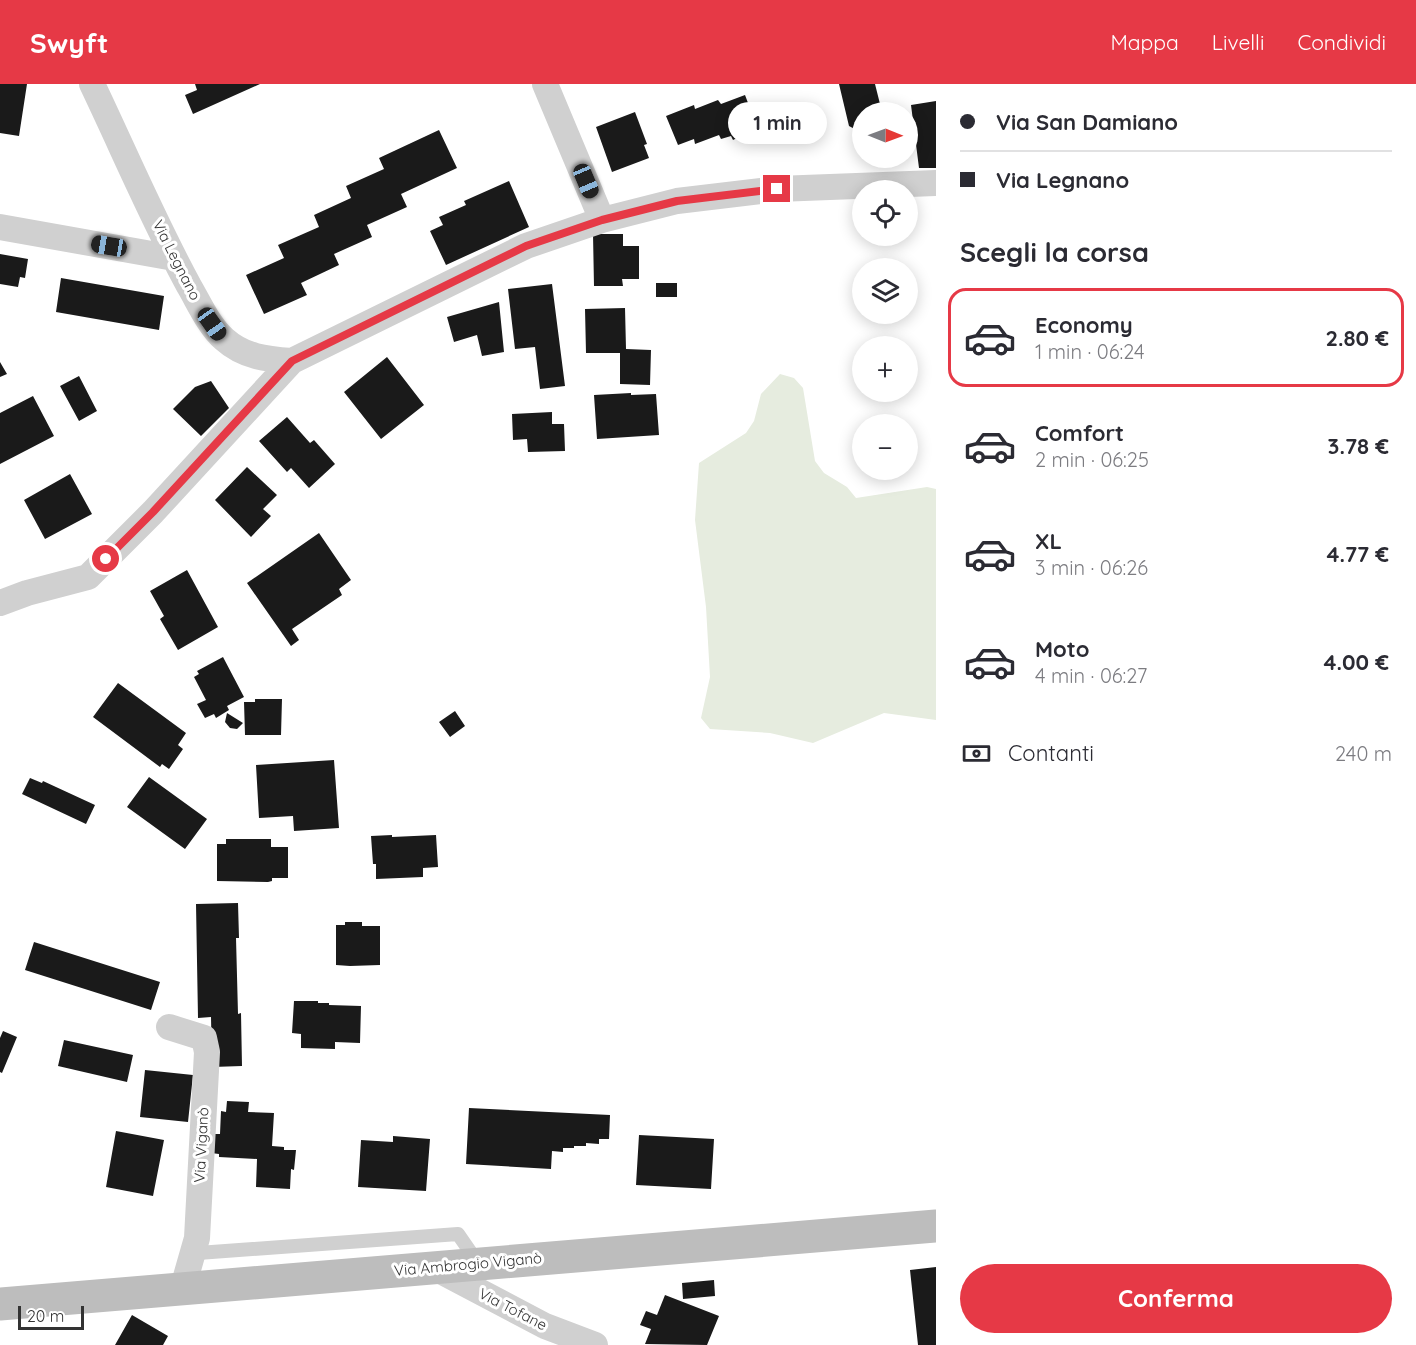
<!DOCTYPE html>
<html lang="it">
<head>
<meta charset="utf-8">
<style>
  body { margin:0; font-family:Quicksand,sans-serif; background:#f7f7f7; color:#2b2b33; height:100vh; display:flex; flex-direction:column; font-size:22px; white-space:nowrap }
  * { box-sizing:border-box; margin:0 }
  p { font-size:20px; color:#7c7c81 }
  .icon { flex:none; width:33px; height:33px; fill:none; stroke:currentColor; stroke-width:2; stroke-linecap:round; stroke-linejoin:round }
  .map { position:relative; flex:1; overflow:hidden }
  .drawer { display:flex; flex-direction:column; background:#fff; width:480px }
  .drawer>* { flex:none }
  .top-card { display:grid; align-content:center; height:132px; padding:0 24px; background:#fff }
  .needle { width:39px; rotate:91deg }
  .controls { position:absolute; left:852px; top:18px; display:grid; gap:12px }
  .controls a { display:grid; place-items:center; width:66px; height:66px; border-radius:50%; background:#fff; box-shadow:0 3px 15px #0003; font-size:30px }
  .scale { position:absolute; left:18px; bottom:15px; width:66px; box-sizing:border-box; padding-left:6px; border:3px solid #333; border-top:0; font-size:16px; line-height:21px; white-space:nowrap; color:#333; -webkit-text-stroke:4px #fff; paint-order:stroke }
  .end { position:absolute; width:27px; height:27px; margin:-14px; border:8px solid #e63946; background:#fff; box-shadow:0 0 0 3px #fff }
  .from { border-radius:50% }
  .bubble { position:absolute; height:42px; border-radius:21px; background:#fff; box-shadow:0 3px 15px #0003; font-size:20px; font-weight:700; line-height:42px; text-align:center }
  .car { position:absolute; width:18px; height:36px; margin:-18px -9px; border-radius:8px; box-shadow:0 0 4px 2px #0007; background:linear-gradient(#222 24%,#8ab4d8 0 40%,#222 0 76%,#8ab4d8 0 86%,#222 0) }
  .top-card b { display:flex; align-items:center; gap:21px; height:57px; font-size:22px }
  .top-card b+b { border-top:2px solid #e1e1e2 }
  .top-card i { width:15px; height:15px; background:#2b2b33 }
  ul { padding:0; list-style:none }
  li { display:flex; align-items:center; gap:18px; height:99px; margin:0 12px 9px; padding:0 12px; border:3px solid transparent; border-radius:18px }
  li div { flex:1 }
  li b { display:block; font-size:22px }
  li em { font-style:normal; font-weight:700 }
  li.on { border-color:#e63946 }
  li>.icon { width:54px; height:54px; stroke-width:1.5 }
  h2 { padding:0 24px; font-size:27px; line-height:72px }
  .pay { display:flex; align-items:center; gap:15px; height:66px; padding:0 24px; font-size:22px }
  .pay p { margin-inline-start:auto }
  .button { display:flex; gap:12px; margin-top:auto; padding:12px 24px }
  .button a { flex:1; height:69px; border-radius:36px; background:#e63946; color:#fff; font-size:24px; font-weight:700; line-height:69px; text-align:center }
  header { display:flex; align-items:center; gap:36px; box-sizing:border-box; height:84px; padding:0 30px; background:#e63946; color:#fff }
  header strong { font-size:28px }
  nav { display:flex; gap:33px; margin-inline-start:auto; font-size:21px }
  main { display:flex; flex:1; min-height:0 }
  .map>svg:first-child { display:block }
  .green { fill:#e6ecdf }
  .building { fill:#1a1a1a }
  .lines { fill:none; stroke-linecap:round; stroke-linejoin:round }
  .lane { stroke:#d0d0d0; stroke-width:14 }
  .street { stroke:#d0d0d0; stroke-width:26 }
  .secondary { stroke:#bdbdbd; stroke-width:33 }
  .route { stroke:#e63946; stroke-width:8 }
  .labels { text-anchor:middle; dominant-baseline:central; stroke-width:6; stroke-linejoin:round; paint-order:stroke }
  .street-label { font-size:15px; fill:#333; stroke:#fff }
</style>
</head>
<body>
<header>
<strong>Swyft</strong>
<nav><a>Mappa</a><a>Livelli</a><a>Condividi</a></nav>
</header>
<main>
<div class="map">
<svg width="936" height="1261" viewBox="0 0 936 1261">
  <rect width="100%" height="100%" fill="#fff"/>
  <path class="green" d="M780 290 794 294 803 304 815 377 824 389 847 403 856 414 927 403 936 405V636L884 629 813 659 770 649 710 645 701 634 710 593 706 523 695 436 699 379 746 349 754 337 761 310Z"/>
  <path class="building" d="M0 0H27L19 52 0 49Z
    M195 0H260L193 30 185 11 197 6Z
    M839 0H875L882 28H862V49L849 42Z
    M745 11 756 40 739 47 741 52 733 56 731 52 721 55 719 51 695 60 694 55 678 61 666 32 694 21 695 25 718 16 721 20Z
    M936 17V84H919L911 21Z
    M635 28 647 60 644 61 649 74 612 88 596 43Z
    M439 46 457 84 401 110 407 123 367 141 372 153 334 170 339 181 301 199 307 211 264 230 246 191 284 174 278 161 319 143 314 131 351 114 346 102 384 85 379 74Z
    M509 97 529 143 446 181 430 147 443 141 439 133 466 121 464 117Z
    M593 150H623V162H639V195H622L623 202H594Z
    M0 170 28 175 25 194 20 193 18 203 0 200Z
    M61 194 164 212 159 246 56 228Z
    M656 199H677V213H656Z
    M552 200 565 302 540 305 535 263 515 265 508 205Z
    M499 218 504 268 482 272 477 251 454 258 447 233Z
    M625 224 626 265 651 266 650 301 620 300V269H586L585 225Z
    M387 273 424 321 381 355 344 308Z
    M0 278 7 290 0 293Z
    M79 292 97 327 79 337 60 302Z
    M211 297 229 324 201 352 173 325 195 303Z
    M631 309V311L656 310 659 351 597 355 594 311Z
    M33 312 54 352 0 380V329Z
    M552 328V340H564L565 367 528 368 527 355 513 356 512 330Z
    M287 333 310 359 314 356 335 380 309 404 291 384 287 388 259 357Z
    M247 383 277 411 263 425 271 432 251 453 215 416Z
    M70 390 92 430 45 455 24 416Z
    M319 449 351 496 339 505 342 511 292 545 299 556 291 562 247 499Z
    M187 486 218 543 178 566 160 535 164 532 150 507Z
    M223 573 244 613 227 622 229 626 216 634 214 630 205 634 197 620 206 616 194 593 199 590 197 587Z
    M118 599 186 649 178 661 183 665 169 685 162 680 160 683 93 633Z
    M255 615H282L281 651H245L244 618H255Z
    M455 627 465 642 450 653 439 638Z
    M227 629 243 639 237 645 230 644 225 638Z
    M334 676 339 744 294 747 293 732 259 734 256 681Z
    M149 693 207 735 185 765 127 723Z
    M30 694 42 699 43 697 95 721 86 740 22 710Z
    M392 751V753L436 751 438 783 423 784V793L376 795V780H373L371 752Z
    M226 755H271V763H288V794H272V797L268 798 217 797V760H226Z
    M238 819 239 854H236L238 930 241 929 242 982 212 983 211 933 198 934 196 820Z
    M345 838H362V842H380V881L350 882 336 881V841H345Z
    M34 858 160 898 151 926 25 886Z
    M294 917H318V919H329V921L361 922 360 959 335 958V965L301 964V950L292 949Z
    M3 947 17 953 2 989 0 988V954Z
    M64 956 133 971 127 998 58 982Z
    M145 986 193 991 188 1038 140 1033Z
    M227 1017 249 1018 248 1028 274 1029 272 1062 284 1063V1066H296L294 1086 291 1085 290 1105 256 1103 257 1075 219 1073V1070L211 1069 212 1050H220L221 1027 226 1028Z
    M469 1024 610 1031 609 1055H599V1060L586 1059V1062H574V1064H563V1068L552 1067 551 1085 466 1080Z
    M116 1047 164 1056 153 1112 106 1103Z
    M639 1051 714 1055 711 1105 636 1101Z
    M393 1052 430 1055 426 1107 358 1103 361 1056 393 1058Z
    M936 1183V1261H918L910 1186Z
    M714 1196 715 1212 683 1215 682 1199Z
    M665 1211 719 1232 707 1261 645 1260 651 1245 640 1241 646 1227 657 1231Z
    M132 1231 168 1252 163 1261H115Z"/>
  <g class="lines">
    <path class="lane" d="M195 1176 198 1169 458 1150 478 1179"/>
    <path class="street" d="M92 0C124 67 153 136 189 202 199 219 209 242 224 255 244 273 266 275 292 277L526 162 602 136 677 117 777 105 936 99
      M545 0 602 136
      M0 143 174 174
      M0 519 27 509 88 493 153 428 292 277
      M169 943 204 954 207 968 197 1154 183 1203
      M433 1183 545 1242 595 1261"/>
    <path class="secondary" d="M0 1220 936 1142"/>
  </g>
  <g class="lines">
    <path class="route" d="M106 475 153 428 292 277 526 162 602 136 677 117 777 105"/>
  </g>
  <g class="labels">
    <g class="street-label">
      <text transform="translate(177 176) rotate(63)">Via Legnano</text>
      <text transform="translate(201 1061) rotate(-87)">Via Viganò</text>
      <text transform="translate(468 1180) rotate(-5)">Via Ambrogio Viganò</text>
      <text transform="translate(513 1225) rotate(27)">Via Tofane</text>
    </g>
  </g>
</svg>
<div class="controls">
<a><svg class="needle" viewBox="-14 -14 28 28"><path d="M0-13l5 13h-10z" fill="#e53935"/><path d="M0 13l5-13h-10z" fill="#7c7c81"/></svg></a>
<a><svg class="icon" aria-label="locate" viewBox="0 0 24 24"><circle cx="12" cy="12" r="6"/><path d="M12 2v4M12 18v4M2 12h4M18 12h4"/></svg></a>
<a><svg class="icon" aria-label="layers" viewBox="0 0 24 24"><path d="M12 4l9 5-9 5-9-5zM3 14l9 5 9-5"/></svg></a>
<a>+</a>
<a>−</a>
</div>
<div class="scale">20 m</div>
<i class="end from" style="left:106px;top:475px"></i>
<i class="end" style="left:777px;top:105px"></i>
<div class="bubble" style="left:728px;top:18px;width:99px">1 min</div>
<i class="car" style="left:586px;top:97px;rotate:157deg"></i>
<i class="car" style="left:109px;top:162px;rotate:280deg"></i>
<i class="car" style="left:212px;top:240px;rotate:145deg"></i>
</div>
<section class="drawer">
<div class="top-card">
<b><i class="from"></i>Via San Damiano</b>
<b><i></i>Via Legnano</b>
</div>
<h2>Scegli la corsa</h2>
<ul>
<li class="on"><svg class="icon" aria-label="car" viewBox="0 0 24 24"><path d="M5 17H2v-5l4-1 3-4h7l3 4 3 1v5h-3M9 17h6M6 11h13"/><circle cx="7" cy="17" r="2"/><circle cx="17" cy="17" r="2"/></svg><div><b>Economy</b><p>1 min · 06:24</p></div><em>2.80 €</em></li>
<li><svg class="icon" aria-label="car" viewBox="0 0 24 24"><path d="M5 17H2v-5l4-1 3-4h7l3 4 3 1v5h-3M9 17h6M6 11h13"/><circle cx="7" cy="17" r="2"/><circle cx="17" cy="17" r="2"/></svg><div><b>Comfort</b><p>2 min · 06:25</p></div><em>3.78 €</em></li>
<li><svg class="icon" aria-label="car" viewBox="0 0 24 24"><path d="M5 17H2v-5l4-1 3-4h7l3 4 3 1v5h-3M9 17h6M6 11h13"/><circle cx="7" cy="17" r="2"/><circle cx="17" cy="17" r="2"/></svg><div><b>XL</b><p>3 min · 06:26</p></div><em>4.77 €</em></li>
<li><svg class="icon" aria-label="car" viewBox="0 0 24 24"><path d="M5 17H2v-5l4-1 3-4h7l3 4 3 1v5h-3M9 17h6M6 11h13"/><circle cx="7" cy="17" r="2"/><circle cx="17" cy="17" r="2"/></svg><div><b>Moto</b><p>4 min · 06:27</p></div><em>4.00 €</em></li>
</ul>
<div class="pay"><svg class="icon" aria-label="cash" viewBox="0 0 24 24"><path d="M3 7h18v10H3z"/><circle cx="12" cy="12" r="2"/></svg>Contanti<p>240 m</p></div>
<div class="button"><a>Conferma</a></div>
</section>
</main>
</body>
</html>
